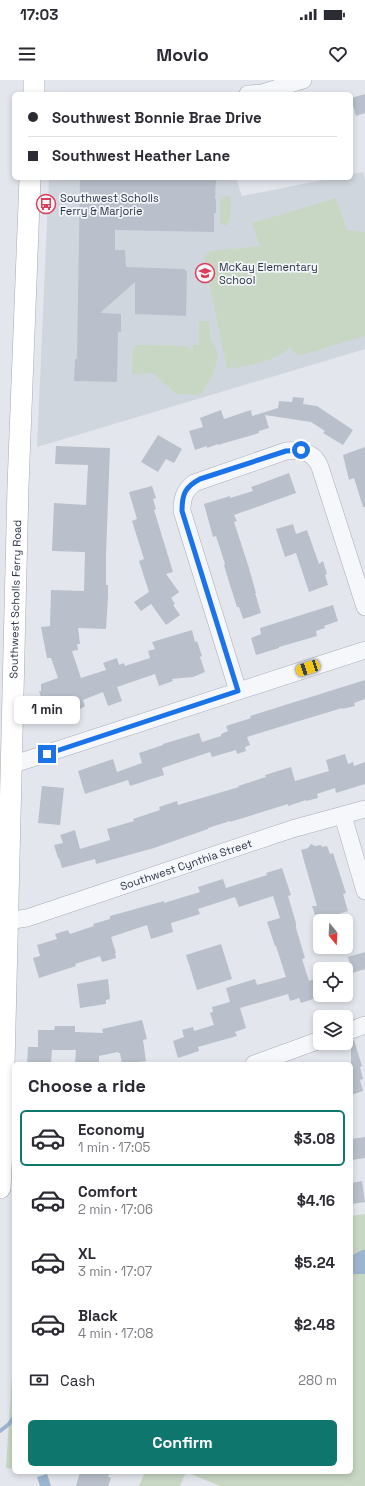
<!DOCTYPE html>
<html lang="en">
<head>
<meta charset="utf-8">
<style>
  body { margin:0; font-family:"Space Grotesk",sans-serif; background:#f2f2f3; color:#2b2b33; height:100vh; display:flex; flex-direction:column; font-size:15px; white-space:nowrap }
  * { box-sizing:border-box; margin:0 }
  p { font-size:13px; color:#7c7c81 }
  .icon { flex:none; width:22px; height:22px; fill:none; stroke:currentColor; stroke-width:2; stroke-linecap:round; stroke-linejoin:round }
  .map { position:relative; flex:1; overflow:hidden }
  .drawer { position:absolute; left:12px; top:982px; width:341px; height:412px; display:flex; flex-direction:column; background:#fff; border-radius:6px; box-shadow:0 2px 6px #0003 }
  .drawer>* { flex:none }
  .banner { position:absolute; left:12px; top:12px; width:341px; height:88px; border-radius:6px; box-shadow:0 2px 6px #0003; display:grid; align-content:center; height:88px; padding:0 16px; background:#fff }
  .needle { width:26px; rotate:162deg }
  .buttons { position:absolute; left:313px; top:834px; display:grid; gap:8px }
  .buttons a { display:grid; place-items:center; width:40px; height:40px; border-radius:6px; background:#fff; box-shadow:0 2px 6px #0003; font-size:20px }
  .end { position:absolute; width:18px; height:18px; margin:-9px; border:5px solid #1a73e8; background:#fff; box-shadow:0 0 0 2px #fff }
  .from { border-radius:50% }
  .bubble { position:absolute; height:28px; border-radius:6px; background:#fff; box-shadow:0 2px 6px #0003; font-size:13px; font-weight:600; line-height:28px; text-align:center }
  .car { position:absolute; width:12px; height:24px; margin:-12px -6px; border-radius:5px; box-shadow:0 0 3px 1px #0007; background:linear-gradient(#f5c518 24%,#345 0 40%,#f5c518 0 76%,#345 0 86%,#f5c518 0) }
  .banner b { display:flex; align-items:center; gap:14px; height:38px; font-size:15px }
  .banner b+b { border-top:1px solid #e1e1e2 }
  .banner i { width:10px; height:10px; background:#2b2b33 }
  ul { padding:0; list-style:none }
  li { display:flex; align-items:center; gap:12px; height:56px; margin:0 8px 6px; padding:0 8px; border:2px solid transparent; border-radius:6px }
  li div { flex:1 }
  li b { display:block; font-size:15px }
  li em { font-style:normal; font-weight:600 }
  li.on { border-color:#0f766e }
  li>.icon { width:36px; height:36px; stroke-width:1.5 }
  h2 { padding:0 16px; font-size:18px; line-height:48px }
  .pay { display:flex; align-items:center; gap:10px; height:44px; padding:0 16px; font-size:15px }
  .pay p { margin-inline-start:auto }
  .action { display:flex; gap:8px; margin-top:auto; padding:8px 16px }
  .action a { flex:1; height:46px; border-radius:6px; background:#0f766e; color:#fff; font-size:16px; font-weight:600; line-height:46px; text-align:center }
  .status { display:flex; justify-content:space-between; align-items:center; height:28px; padding:0 20px; background:#fff; direction:ltr }
  .status svg { height:11px; fill:currentColor }
  header { display:flex; justify-content:space-between; align-items:center; height:52px; padding:0 16px; background:#fff; font-size:18px; font-weight:600 }
  .map>svg:first-child { display:block }
  .built { fill:#d0d6de }
  .green { fill:#c8d7c3 }
  .water { fill:#9bb5cf }
  .lines { fill:none; stroke-linecap:round; stroke-linejoin:round }
  .stream { stroke:#9bb5cf; stroke-width:4 }
  .building { fill:#b9c0cb }
  .minor-casing { stroke:#a7adb7; stroke-width:18 }
  .major-casing { stroke:#a1abb9; stroke-width:22 }
  .minor { stroke:#f6f7fa; stroke-width:17 }
  .major { stroke:#fff; stroke-width:21 }
  .route { stroke:#1a73e8; stroke-width:5 }
  .labels { text-anchor:middle; dominant-baseline:central; stroke-width:3.5; stroke-linejoin:round; paint-order:stroke }
  .poi-label { font-size:11px; fill:#293446; stroke:#f3f5f9; text-anchor:start }
  .street-label { font-size:11px; fill:#293446; stroke:#f3f5f9 }
</style>
</head>
<body>
<div class="status"><b>17:03</b><svg viewBox="0 0 49 12"><path d="M0 12V9h3v3zM5 12V6h3v6zM10 12V3h3v9zM15 12V0h3v12zM26 1h20v11H26zM47 4h2v5h-2z"/></svg></div>
<header><svg class="icon" aria-label="menu" viewBox="0 0 24 24"><path d="M4 6h16M4 12h16M4 18h16"/></svg>Movio<svg class="icon" aria-label="heart" viewBox="0 0 24 24"><path d="M12 20l-8-8c-3-5 5-10 8-4 3-6 11-1 8 4z"/></svg></header>
<div class="map">
<svg width="365" height="1406" viewBox="0 0 365 1406">
  <rect width="100%" height="100%" fill="#e3e6ec"/>
  <path class="built" d="M363 92 365 100V269L37 367 49 98H236L242 116 333 98H351V94Z"/>
  <path class="green" d="M231 116 230 141 225 146 220 143V117Z
    M336 118 347 150 365 152V256L298 276 290 267C276 282 246 286 227 289L204 177 210 171 260 166 252 143Z
    M199 241H209L210 257 217 272 218 278 211 299 200 315 176 314 153 293 132 294 133 268 136 265 189 266V269H193V265H199Z
    M365 1134V1406H220L186 1392 180 1406H139L145 1392H351V1136Z
    M14 1266V1382L13 1389 6 1388Z"/>
  <path class="water" d="M362 1170H365V1194H351V1176Z
    M47 1394 51 1406H40L37 1397Z"/>
  <g class="lines">
    <path class="stream" d="M0 1351 9 1344 14 1337"/>
  </g>
  <path class="building" d="M365 14V33L356 36 351 18Z
    M80 98H216L215 119H216V133H214V152L115 150V170H125L126 187 185 189V191H187L186 236 135 234V202L100 233 121 234V252H118L117 302 74 301 75 279H77Z
    M293 317 304 318 303 324 317 326 353 350 343 365 323 353 325 351 311 342 265 335 269 348 259 351V353L218 365V364L207 368V366L195 370 189 351 203 347 200 338 221 330 224 339 251 330 252 336 278 328 279 321 292 322Z
    M158 355 182 369 174 383 166 379 158 392 141 382Z
    M56 366 110 368 106 475V505H108V517L106 549 78 548 80 564H77L78 570 72 571 81 598 106 590 103 583 117 578 119 585 124 583 125 586 150 578 148 571 155 569 152 562 192 550 195 562 197 561 202 576 200 577 205 592 193 597 172 599 173 601 159 606 155 594 117 607 122 621 108 626 103 612 83 620 85 626 82 628 56 639 52 637 47 622 43 623 39 611H41V604L58 598 51 578H47L41 547 50 546 51 510 84 511 85 472 52 471 54 423 86 425 88 385 55 384Z
    M365 367V427H363L354 398 349 400 343 375Z
    M289 393 296 413 234 435 237 441 234 442 249 488 256 513H255L261 533 243 539 239 527H237L229 502 224 485 225 484 216 456 213 457 204 424 230 416V418L253 411 251 407Z
    M152 406 156 418 153 419 156 429 154 430 173 492 166 494 179 512 171 518 175 524 173 525 180 535 166 545 151 524 141 531 134 522 149 512 139 481 144 479 132 441 137 439 129 412Z
    M293 444 296 454 307 450 319 484 323 481 327 494 325 495 328 505 309 512 296 473 285 477 276 449Z
    M333 525 338 541 324 546 325 548 316 551 317 556 279 567V568L256 575 251 558 261 554 260 548Z
    M365 600V619L354 623 355 626 342 629V628L247 657 250 665 245 667 246 671 237 674 236 670 212 677 210 672 162 688 164 695 130 706 128 700 85 714 78 691 113 679 117 692 142 683 139 673 163 665V664L199 653 202 662 221 656V654L228 651 226 646 251 638 250 636Z
    M345 674 348 684 353 682 354 686 365 682V704L336 713 335 708 317 714 318 718 306 721V720L288 726V724L230 742V741L208 748V749L154 768 96 784 95 779 62 788 59 778H58L54 765 63 763 60 755 75 750 80 769 110 760 107 749 134 741 133 739 160 730 159 727 177 721 178 725 239 707 238 706 266 697 265 695 291 687 295 701 329 691 326 680Z
    M42 706 64 708 60 745 38 743Z
    M311 764 315 766 321 765 322 767 327 766 330 774 333 773 346 813 343 814 348 831 332 836 341 841H317L312 826H317L301 770 308 768Z
    M282 788 291 815 288 816 296 843V848L305 878 302 879 309 901 317 898 320 910V915L322 916 301 923 299 918 290 921 288 914 240 928 246 948 235 952 237 956 198 967 199 971 178 978 173 961 184 957 182 950 193 947 194 951 214 945 210 933 213 932 212 927 230 922 226 908 255 899 257 905 286 897 276 866H275L267 842 280 838 273 816 239 827 235 817 198 829 200 834 171 843 173 852 151 859 147 845 111 857 116 873H115L116 878 102 882 100 876 75 884 76 886 39 898 33 878 40 876 37 865 57 859 55 854 68 850 70 854 94 846 93 844 110 839V836L164 821V823L200 812 198 807 223 799 226 808 267 795 266 793Z
    M221 864 232 899 197 910 186 875Z
    M365 872V889L352 893 348 877Z
    M108 899 110 919 106 920V924L80 928 77 904Z
    M142 940 147 959 143 960 146 981 122 984 120 973H118V972L99 976V984H75L76 970H52L51 984H27L28 967H38V950H54L55 946H75V952L103 953 102 949Z
    M354 960 362 986 360 987 363 999 360 1000 363 1011 351 1015V961Z
    M365 1057V1078L351 1080V1059Z
    M362 1101 365 1122 351 1124V1103Z
    M80 1392H110L108 1397 111 1398 108 1406H76Z"/>
  <g class="lines">
    <defs>
      <g id="minor">
        <path d="M248 14 262 13 303 0"/>
        <path d="M238 611 182 431C182 419 184 411 194 403L286 371C301 369 314 372 320 387L365 527"/>
        <path d="M11 685 365 570"/>
        <path d="M343 736 365 811"/>
        <path id="s1" d="M7 841 27 838 292 749 365 729"/>
        <path d="M346 952 365 945"/>
        <path d="M254 984 320 960"/>
      </g>
      <g id="major">
        <path d="M34 14V0"/>
        <path id="s2" d="M0 1108 2 1068 18 406 30 98"/>
      </g>
    </defs>
    <use href="#minor" class="minor-casing"/>
    <use href="#major" class="major-casing"/>
    <use href="#minor" class="minor"/>
    <use href="#major" class="major"/>
  </g>
  <g class="lines">
    <path class="route" d="M47 674 238 611 182 431C182 414 185 407 200 399L286 371 301 370"/>
  </g>
  <defs>
    <symbol id="bus-ring" viewBox="-11 -11 22 22"><circle r="9.5" fill="#f3f5f9" stroke="#db3e58" stroke-width="1.5"/><path d="M-5-6H5V4H4V6H2V4H-2V6H-4V4H-5ZM-3.5-4V0h7V-4ZM-3.5 1.2v1.5H-2V1.2ZM2 1.2v1.5H3.5V1.2Z" fill="#db3e58"/></symbol>
    <symbol id="school-ring" viewBox="-11 -11 22 22"><circle r="9.5" fill="#f3f5f9" stroke="#db3e58" stroke-width="1.5"/><path d="M0-5L7-2L0 1L-7-2ZM-4 1L0 2.5L4 1V4Q0 6-4 4Z" fill="#db3e58"/></symbol>
  </defs>
  <g fill-rule="evenodd">
    <use href="#bus-ring" x="35" y="113" width="22" height="22"/>
    <use href="#school-ring" x="194" y="182" width="22" height="22"/>
  </g>
  <g class="labels">
    <g class="poi-label">
      <text x="60" y="118">Southwest Scholls<tspan x="60" dy="13">Ferry &amp; Marjorie</tspan></text>
      <text x="219" y="187">McKay Elementary<tspan x="219" dy="13">School</tspan></text>
    </g>
    <g class="street-label">
      <text stroke="none"><textPath href="#s2" startOffset="589">Southwest Scholls Ferry Road</textPath></text>
      <text stroke="none"><textPath href="#s1" startOffset="188">Southwest Cynthia Street</textPath></text>
    </g>
  </g>
</svg>
<div class="buttons">
<a><svg class="needle" viewBox="-14 -14 28 28"><path d="M0-13l5 13h-10z" fill="#e53935"/><path d="M0 13l5-13h-10z" fill="#7c7c81"/></svg></a>
<a><svg class="icon" aria-label="locate" viewBox="0 0 24 24"><circle cx="12" cy="12" r="6"/><path d="M12 2v4M12 18v4M2 12h4M18 12h4"/></svg></a>
<a><svg class="icon" aria-label="layers" viewBox="0 0 24 24"><path d="M12 4l9 5-9 5-9-5zM3 14l9 5 9-5"/></svg></a>
</div>
<i class="end from" style="left:301px;top:370px"></i>
<i class="end" style="left:47px;top:674px"></i>
<div class="bubble" style="left:14px;top:616px;width:66px">1 min</div>
<i class="car" style="left:308px;top:588px;rotate:252deg"></i>
<div class="banner">
<b><i class="from"></i>Southwest Bonnie Brae Drive</b>
<b><i></i>Southwest Heather Lane</b>
</div>
<section class="drawer">
<h2>Choose a ride</h2>
<ul>
<li class="on"><svg class="icon" aria-label="car" viewBox="0 0 24 24"><path d="M5 17H2v-5l4-1 3-4h7l3 4 3 1v5h-3M9 17h6M6 11h13"/><circle cx="7" cy="17" r="2"/><circle cx="17" cy="17" r="2"/></svg><div><b>Economy</b><p>1 min · 17:05</p></div><em>$3.08</em></li>
<li><svg class="icon" aria-label="car" viewBox="0 0 24 24"><path d="M5 17H2v-5l4-1 3-4h7l3 4 3 1v5h-3M9 17h6M6 11h13"/><circle cx="7" cy="17" r="2"/><circle cx="17" cy="17" r="2"/></svg><div><b>Comfort</b><p>2 min · 17:06</p></div><em>$4.16</em></li>
<li><svg class="icon" aria-label="car" viewBox="0 0 24 24"><path d="M5 17H2v-5l4-1 3-4h7l3 4 3 1v5h-3M9 17h6M6 11h13"/><circle cx="7" cy="17" r="2"/><circle cx="17" cy="17" r="2"/></svg><div><b>XL</b><p>3 min · 17:07</p></div><em>$5.24</em></li>
<li><svg class="icon" aria-label="car" viewBox="0 0 24 24"><path d="M5 17H2v-5l4-1 3-4h7l3 4 3 1v5h-3M9 17h6M6 11h13"/><circle cx="7" cy="17" r="2"/><circle cx="17" cy="17" r="2"/></svg><div><b>Black</b><p>4 min · 17:08</p></div><em>$2.48</em></li>
</ul>
<div class="pay"><svg class="icon" aria-label="cash" viewBox="0 0 24 24"><path d="M3 7h18v10H3z"/><circle cx="12" cy="12" r="2"/></svg>Cash<p>280 m</p></div>
<div class="action"><a>Confirm</a></div>
</section>
</div>
</body>
</html>
